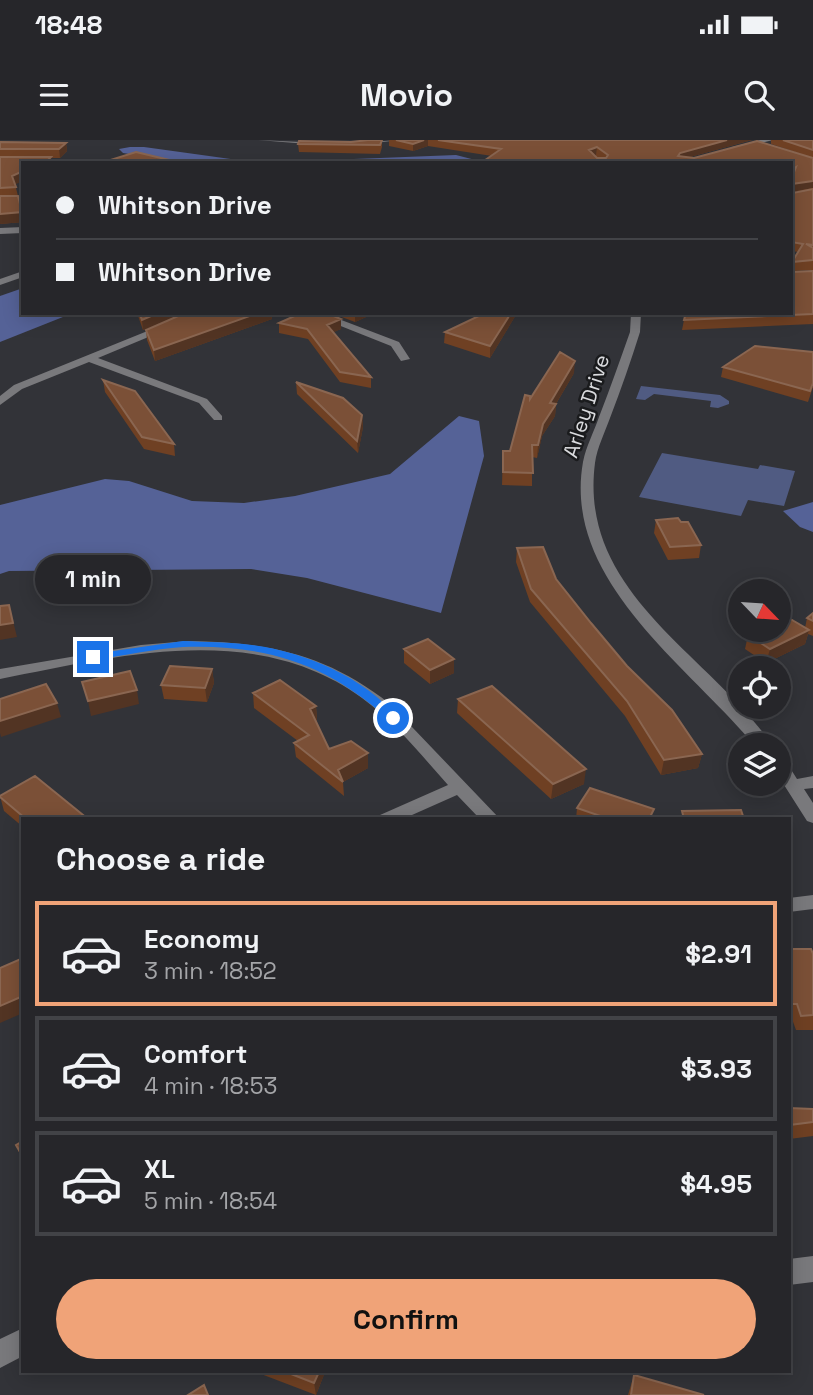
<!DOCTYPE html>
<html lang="en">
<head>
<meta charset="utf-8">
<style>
  body { margin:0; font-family:"Space Grotesk",sans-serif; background:#323236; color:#f1f3f6; height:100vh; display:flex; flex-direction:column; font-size:26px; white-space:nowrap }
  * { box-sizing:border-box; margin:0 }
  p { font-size:23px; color:#a4a5a8 }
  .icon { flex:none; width:38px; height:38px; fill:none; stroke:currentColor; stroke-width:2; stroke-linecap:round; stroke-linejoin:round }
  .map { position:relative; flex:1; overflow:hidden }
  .side { position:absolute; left:21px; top:677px; width:770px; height:556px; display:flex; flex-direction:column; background:#26262a; border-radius:0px; box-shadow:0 4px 18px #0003,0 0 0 2px #424347 }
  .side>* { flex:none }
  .hud { position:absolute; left:21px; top:21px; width:772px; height:154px; border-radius:0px; box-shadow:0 4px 18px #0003,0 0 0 2px #424347; display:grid; align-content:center; height:154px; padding:0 35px; background:#26262a }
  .needle { width:46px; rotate:115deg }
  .tools { position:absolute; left:728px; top:439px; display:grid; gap:14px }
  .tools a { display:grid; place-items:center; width:63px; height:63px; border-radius:50%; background:#26262a; box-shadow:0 4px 18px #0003,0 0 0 2px #424347; font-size:35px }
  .end { position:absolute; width:32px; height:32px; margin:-16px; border:9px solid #1a73e8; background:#fff; box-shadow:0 0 0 4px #fff }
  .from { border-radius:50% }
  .bubble { position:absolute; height:49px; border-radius:24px; background:#26262a; box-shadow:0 4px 18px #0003,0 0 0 2px #424347; font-size:23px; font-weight:600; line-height:49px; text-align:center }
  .hud b { display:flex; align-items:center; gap:24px; height:66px; font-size:26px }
  .hud b+b { border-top:2px solid #424347 }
  .hud i { width:18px; height:18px; background:#f1f3f6 }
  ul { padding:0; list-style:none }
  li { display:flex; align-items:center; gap:21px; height:105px; margin:0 14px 10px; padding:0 21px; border:4px solid #424347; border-radius:0px }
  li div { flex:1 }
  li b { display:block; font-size:26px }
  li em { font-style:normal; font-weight:600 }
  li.on { border-color:#f0a378 }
  li>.icon { width:63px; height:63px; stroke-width:1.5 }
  h2 { padding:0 35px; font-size:32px; line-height:84px }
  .primary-button { display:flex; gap:14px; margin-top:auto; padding:14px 35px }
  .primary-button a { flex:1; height:80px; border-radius:42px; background:#f0a378; color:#111; font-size:28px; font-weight:600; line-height:80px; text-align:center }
  .status { display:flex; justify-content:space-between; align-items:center; height:49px; padding:0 35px; background:#26262a; direction:ltr }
  .status svg { height:19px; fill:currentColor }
  header { display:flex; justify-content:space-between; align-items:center; height:91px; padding:0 35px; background:#26262a; font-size:32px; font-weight:600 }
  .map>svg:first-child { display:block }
  .green { fill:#505b82 }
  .forest { fill:#556297 }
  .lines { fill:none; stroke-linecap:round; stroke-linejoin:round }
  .minor { fill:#79797c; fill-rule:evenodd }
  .wall { fill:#6f4023 }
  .shaded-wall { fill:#523423 }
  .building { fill:#7b5037; stroke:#8a6651; stroke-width:2; fill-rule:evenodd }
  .route { fill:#1a73e8 }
  .labels { text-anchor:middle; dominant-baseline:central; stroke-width:5; stroke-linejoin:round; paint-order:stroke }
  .far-street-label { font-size:21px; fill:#dadbde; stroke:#1a1b1d }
</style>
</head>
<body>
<div class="status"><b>18:48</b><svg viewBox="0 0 49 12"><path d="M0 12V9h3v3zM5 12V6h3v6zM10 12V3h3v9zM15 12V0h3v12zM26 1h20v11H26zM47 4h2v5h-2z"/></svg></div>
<header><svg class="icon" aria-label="menu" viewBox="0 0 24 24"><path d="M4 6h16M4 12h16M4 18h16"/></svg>Movio<svg class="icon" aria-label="search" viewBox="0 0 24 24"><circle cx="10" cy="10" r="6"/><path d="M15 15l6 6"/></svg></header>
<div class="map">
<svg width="813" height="1255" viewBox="0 0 813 1255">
  <rect width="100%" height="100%" fill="#323338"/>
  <path class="green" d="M641 246 720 255 729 261V264L718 268 710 267 711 261 654 254 645 260 636 259Z
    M662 313 758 329 760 325 795 331 784 366 748 360 741 376 639 357Z"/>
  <path class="forest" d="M130 7H144L259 23H184L123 13 119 9Z
    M456 15 487 23H309L328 20Z
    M23 148V173H73L0 202V156Z
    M459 276 479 281 484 316 441 473 307 438 251 429 9 431 0 434V365L105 339 129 341 192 361 244 363 295 356 390 334Z
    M813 362V392L800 387 783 371Z"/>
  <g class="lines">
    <path class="minor" d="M258 0 323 3 320 5Z
      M399 0 359 5 356 3Z
      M760 0H773L736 9 732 7Z
      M0 19 74 21 77 23H0Z
      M0 59H23V63H0Z
      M23 87V93L0 94V88Z
      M23 131V137L0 145V139Z
      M192 173H206L98 218 207 259 222 276V280H214L199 263 89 222 22 249 0 265V256L14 245Z
      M308 173H323L399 202 410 219 401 221 391 206Z
      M631 173H641L640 192C631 221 621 249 610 278 605 292 597 308 595 323 578 454 710 514 773 606H755C688 525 562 441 583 322 586 306 594 292 599 277 610 249 620 220 630 192Z
      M188 501C267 502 327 514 390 564L500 679H480L457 655 403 679H377L380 675 448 645C421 615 395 582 362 558 255 480 119 516 0 539V529L141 505Z
      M779 618 785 620 797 639 813 636V648L804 649 813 663V683L807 681 779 637Z
      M813 755V769L789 772V758Z
      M813 1116V1142L789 1145V1119Z
      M23 1188V1216L0 1228V1199Z"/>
  </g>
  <path class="wall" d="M382 0V7L380 14 299 12 298 4Z
    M389 0H752L690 17 813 18V49L792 52 793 53 813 49V130L793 131V132L813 131V184L682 190 684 180 791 173V124L798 112 791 111V40L793 36 492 16 428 6 413 11 389 6Z
    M771 0H813V18L771 4Z
    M0 2 66 3 67 11 60 18H51L52 23H23L15 44 22 72 23 82 0 84Z
    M137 173H184L143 190Z
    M185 173H271L272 179 155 221 147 200 146 190Z
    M295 173 341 189 333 192 371 237V248L340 242 308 199 279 193V183L295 176Z
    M331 173H375L355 182Z
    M485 173H517L490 218 444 203 445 192Z
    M723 227 813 247 808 262 721 237Z
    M574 233 556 264 555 276 542 296 537 318 532 317V346L502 345 503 311H510L530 259Z
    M103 240 174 304 175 316 144 309 105 252Z
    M296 242 362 275 363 287 358 313 297 254Z
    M656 380 681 382 701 405 699 418 668 420 654 393Z
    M517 408 556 439 591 483 702 614 698 628 661 635 625 576 530 462 516 422Z
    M813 473V496L808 494 805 504 766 523 745 509 748 495 805 488 807 478Z
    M404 509 454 519V533L430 544 404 523Z
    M212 529 214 543 207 562 164 559 161 545Z
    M253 553 316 566 317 580 315 581 329 609 368 613V628L343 642 344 656 296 617 294 603 298 601 254 568Z
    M458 559 584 644 551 659 457 573Z
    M0 656 88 679H23V687L4 671Z
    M577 668 653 679H576Z
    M789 809 813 814V890H796L792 879H789Z
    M789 968 813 969V996L789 999Z
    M23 1001V1022L16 1005Z
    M260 1232H325L316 1255 261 1234Z
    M634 1235 704 1255H628Z"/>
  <path class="shaded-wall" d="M424 0H428V6L413 11V4Z
    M727 0H752L679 20 678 16 680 13Z
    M66 3 67 11 60 18 59 9Z
    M597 7 596 15 589 18V10Z
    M51 17 52 23H45Z
    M23 31V41L14 45 12 36Z
    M813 41V48L791 52 792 44Z
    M22 72 23 82 0 84V74Z
    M158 173H184L143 190 142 180Z
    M258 173H271L272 179 155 221 154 210Z
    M355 173H375L355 182Z
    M511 173H517L490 218V206Z
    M341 179V189L328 195 327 185Z
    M575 221 574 233 554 267 556 264 555 276 542 296 537 318 538 305 543 284 550 263Z
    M362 275 363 287 358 313 357 301Z
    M9 465 17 497 0 500V485Z
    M809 490 805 504 766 523 770 509Z
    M454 519V533L430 544V530Z
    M212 529 214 543 207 562 205 548Z
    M137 550 139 564 91 576 88 561Z
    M57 563 61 577 1 597 0 593V581Z
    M316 566 317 580 311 584 310 569Z
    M368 613V628L343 642 338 630Z
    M702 614 698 628 661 635 664 620Z
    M586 629 584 644 551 659 553 644Z
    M23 856V873L0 883V866Z
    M319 1232H325L316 1255 314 1243Z"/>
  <path class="building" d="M368 0H382L380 5 298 4 299 1 351 2Z
    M396 0H424L413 4Z
    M438 0H727L680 13 678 16 694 18 757 1 813 18V41L792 44 791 48V40L796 27 791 30V23H481L501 9ZM597 7 608 15 606 18H597L589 10Z
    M783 0H813V10Z
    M0 2 66 3 59 9H0Z
    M136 12 182 23H101Z
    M0 17H51L45 23H23V31L12 36 16 47 0 48Z
    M813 49V105L806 104 813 108V120L792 122 803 104 791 102V52L793 53Z
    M0 56H18L22 72 0 74Z
    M791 126 793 132 813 131V174L684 180 686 173H791Z
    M139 173H158L142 180Z
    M185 173H258L154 210 146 190Z
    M295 173H326L341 179 327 185 371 237 340 232 307 189 279 183 297 175Z
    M485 173H511L490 206 445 192Z
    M755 206 813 212V243L810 251 723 227Z
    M560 212 575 221 550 263 556 264 543 284 538 305H532L533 333 503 332V311H510L525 255 530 256V259Z
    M103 240 135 251 174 304 142 297Z
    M296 242 343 258 362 275 357 301Z
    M678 378 681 382H688L701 405 670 407 656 380Z
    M543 407 556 439 591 483 627 526 672 570 702 614 664 620 627 561 531 449 517 408Z
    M9 465 13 483 0 485V466Z
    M813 473V481L807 478Z
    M787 477 809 490 770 509 748 495 759 490H779V481Z
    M428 499 454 519 430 530 404 509Z
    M170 526 212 529 205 548 161 545Z
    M130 531 137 550 88 561 82 542Z
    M280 540 316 566 310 569 329 609 351 601 368 613 338 630 343 642 294 603 309 595 253 553Z
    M46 544 57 563 0 581V559Z
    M492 546 586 629 553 644 458 559Z
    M35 636 88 679H55L54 678 52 679H26L0 657V656Z
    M590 648 654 669 649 679H609L577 668Z
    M741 670 744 679H684L682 671Z
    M789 809H811L813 814V875L801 876 797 864H789Z
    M23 818V856L0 866V828Z
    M789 968 813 969V982L789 985Z
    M23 1001V1017L16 1005Z
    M286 1232H319L314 1243Z
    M634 1235 704 1255H631Z
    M204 1245 208 1255H188Z"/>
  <path class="route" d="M183 501C206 502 230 502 252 505 305 512 364 537 398 578L389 580C329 524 265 504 183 507 153 509 122 516 93 520L88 517 93 514Z"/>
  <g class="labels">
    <g class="far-street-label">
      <text transform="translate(586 266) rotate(-72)">Arley Drive</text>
    </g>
  </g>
</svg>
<div class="tools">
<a><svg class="needle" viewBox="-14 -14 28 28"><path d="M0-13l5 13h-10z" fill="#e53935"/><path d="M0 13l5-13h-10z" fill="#a4a5a8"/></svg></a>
<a><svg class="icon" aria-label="locate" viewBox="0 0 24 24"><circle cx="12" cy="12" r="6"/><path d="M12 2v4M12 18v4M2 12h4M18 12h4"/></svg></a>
<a><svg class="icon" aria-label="layers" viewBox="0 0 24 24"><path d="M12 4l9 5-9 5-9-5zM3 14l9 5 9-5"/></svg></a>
</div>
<i class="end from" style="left:393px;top:578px"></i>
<i class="end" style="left:93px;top:517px"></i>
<div class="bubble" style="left:35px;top:415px;width:116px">1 min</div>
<div class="hud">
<b><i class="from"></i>Whitson Drive</b>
<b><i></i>Whitson Drive</b>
</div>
<section class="side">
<h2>Choose a ride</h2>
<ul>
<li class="on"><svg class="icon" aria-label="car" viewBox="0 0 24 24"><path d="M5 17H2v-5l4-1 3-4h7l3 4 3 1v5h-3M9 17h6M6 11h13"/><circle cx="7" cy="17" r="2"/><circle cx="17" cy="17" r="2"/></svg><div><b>Economy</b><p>3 min · 18:52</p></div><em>$2.91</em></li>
<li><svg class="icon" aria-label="car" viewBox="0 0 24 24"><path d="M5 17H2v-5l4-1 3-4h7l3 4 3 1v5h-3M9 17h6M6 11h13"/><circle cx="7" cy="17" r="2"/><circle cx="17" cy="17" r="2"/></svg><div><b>Comfort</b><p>4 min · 18:53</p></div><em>$3.93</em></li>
<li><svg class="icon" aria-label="car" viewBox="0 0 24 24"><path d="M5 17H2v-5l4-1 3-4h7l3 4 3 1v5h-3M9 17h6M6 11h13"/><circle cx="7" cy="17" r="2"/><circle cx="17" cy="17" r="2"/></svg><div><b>XL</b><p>5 min · 18:54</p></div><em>$4.95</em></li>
</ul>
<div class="primary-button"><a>Confirm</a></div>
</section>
</div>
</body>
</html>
